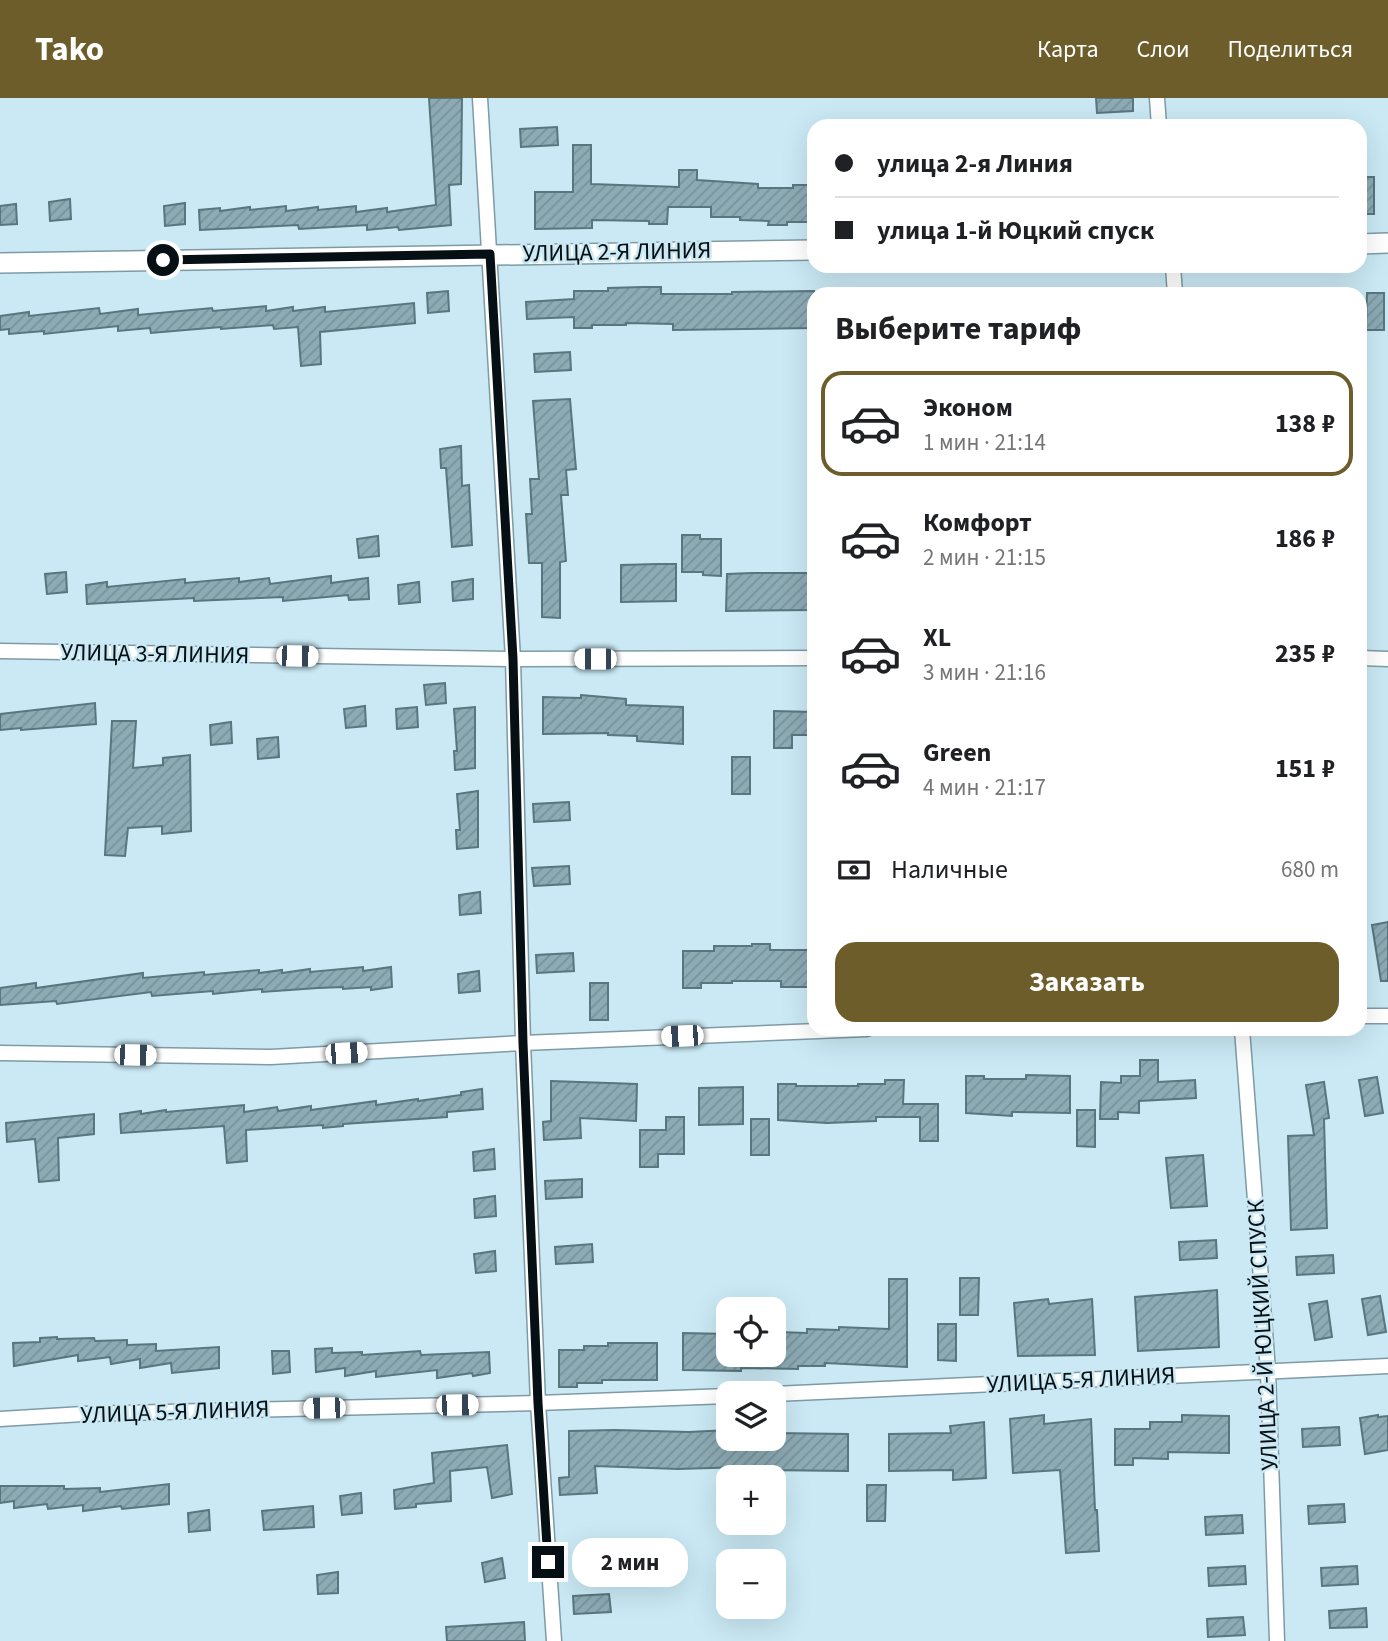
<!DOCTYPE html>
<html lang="ru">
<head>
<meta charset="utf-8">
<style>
  body { margin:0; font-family:"Source Sans 3",sans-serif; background:#f6f6f6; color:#202124; height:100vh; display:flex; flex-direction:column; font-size:26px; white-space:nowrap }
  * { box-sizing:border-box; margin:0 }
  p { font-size:23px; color:#757577 }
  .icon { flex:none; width:38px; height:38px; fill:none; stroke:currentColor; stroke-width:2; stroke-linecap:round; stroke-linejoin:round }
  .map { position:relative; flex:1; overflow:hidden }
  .drawer { position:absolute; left:807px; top:189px; width:560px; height:749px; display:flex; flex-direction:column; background:#fff; border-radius:21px; box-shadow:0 7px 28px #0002 }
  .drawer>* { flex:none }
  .banner { position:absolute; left:807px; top:21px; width:560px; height:154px; border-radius:21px; box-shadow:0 7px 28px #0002; display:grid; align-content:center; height:154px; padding:0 28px; background:#fff }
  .tools { position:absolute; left:716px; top:1199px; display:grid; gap:14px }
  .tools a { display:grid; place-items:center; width:70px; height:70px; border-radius:14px; background:#fff; box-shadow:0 7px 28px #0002; font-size:35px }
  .end { position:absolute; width:32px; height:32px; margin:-16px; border:9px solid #061014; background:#fff; box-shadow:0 0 0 4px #fff }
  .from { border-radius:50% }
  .bubble { position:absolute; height:49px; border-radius:21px; background:#fff; box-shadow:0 7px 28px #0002; font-size:23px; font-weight:700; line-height:49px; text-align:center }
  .car { position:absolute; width:21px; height:42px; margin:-21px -10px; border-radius:9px; box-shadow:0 0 5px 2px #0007; background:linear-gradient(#fff 24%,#345 0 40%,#fff 0 76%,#345 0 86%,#fff 0) }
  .banner b { display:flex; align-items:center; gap:24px; height:66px; font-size:26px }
  .banner b+b { border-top:2px solid #e0e0e0 }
  .banner i { width:18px; height:18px; background:#202124 }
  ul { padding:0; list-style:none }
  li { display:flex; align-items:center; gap:21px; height:105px; margin:0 14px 10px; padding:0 14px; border:4px solid transparent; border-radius:21px }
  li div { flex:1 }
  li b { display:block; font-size:26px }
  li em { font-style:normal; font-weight:700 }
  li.on { border-color:#6d5d2b }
  li>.icon { width:63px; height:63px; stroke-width:1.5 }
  h2 { padding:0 28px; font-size:32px; line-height:84px }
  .pay { display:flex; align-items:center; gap:18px; height:77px; padding:0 28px; font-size:26px }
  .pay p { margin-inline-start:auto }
  .action { display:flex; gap:14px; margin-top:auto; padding:14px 28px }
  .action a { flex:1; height:80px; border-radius:21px; background:#6d5d2b; color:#fff; font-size:28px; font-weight:700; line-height:80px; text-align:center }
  header { display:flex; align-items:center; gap:42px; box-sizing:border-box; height:98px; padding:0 35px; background:#6d5d2b; color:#fff }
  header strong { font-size:33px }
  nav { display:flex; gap:38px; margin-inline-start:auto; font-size:24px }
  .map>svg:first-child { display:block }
  .building { fill:url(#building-hatch); stroke:#59757e; stroke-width:2 }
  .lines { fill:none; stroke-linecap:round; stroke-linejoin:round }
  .street-casing { stroke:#7e9ba5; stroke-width:17 }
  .secondary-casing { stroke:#7e9ba5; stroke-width:22 }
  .street { stroke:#fff; stroke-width:14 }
  .secondary { stroke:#fff; stroke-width:19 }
  .route { stroke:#061014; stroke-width:9 }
  .labels { text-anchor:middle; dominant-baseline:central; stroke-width:5; stroke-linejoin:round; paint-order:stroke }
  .street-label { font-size:24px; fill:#061014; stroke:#cae9f4 }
</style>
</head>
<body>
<header>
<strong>Tako</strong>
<nav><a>Карта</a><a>Слои</a><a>Поделиться</a></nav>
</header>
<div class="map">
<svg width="1388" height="1543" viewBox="0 0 1388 1543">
  <defs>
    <pattern id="building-hatch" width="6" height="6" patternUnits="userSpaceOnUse" patternTransform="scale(1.75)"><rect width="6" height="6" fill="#8dabb5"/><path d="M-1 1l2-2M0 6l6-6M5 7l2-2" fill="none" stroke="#78929b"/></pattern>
  </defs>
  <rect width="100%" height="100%" fill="#cae9f4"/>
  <path class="building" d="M429 0H462L461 86 449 87 451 127 399 132 398 129 367 132V127L299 131 298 127 200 132 199 112 220 110V113L250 109V112L286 108V113L318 109V112L356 108V114L387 110V114L436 107Z
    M1096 0H1133V13L1097 15Z
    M557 29 558 47 521 49 520 31Z
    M573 47H591V86L679 89V72H697V82L758 86V90H793V87H811V124H787V127H768L769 123 740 122V119H711V109H668L667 126H649V123L592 122V130L535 131V94H573Z
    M1360 79H1374V116H1360Z
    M70 101 71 121 50 123 49 104Z
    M185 105V126L165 128 164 108Z
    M16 106 17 126 0 127V108Z
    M643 189H661V196H732V194L814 193V230L673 232V226L626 225V227H592V230H574V219L527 221 526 204 574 201V193H608V190Z
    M448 193 449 213 428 215 427 195Z
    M1367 195H1384V232H1366Z
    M414 205 415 225 320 234 321 266 301 268 298 229 274 231 273 227 221 231V229L151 235 150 230 118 233V228L44 236V233L9 236V231L0 232V218L29 214V218L99 210 100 216 138 211V217L212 210 213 213 266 208V213L293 209V213L325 209V214Z
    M570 254 571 272 535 274 534 256Z
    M570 301 576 371 566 372 568 397H561L566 463 560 464V520L542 519V465H529L526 416H532L530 381H539L533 303Z
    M461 348 462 388 469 387 472 447 452 449 446 370H441L440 351Z
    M682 437H700V441H721V478L703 477V474H682Z
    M378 438 379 458 359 460 357 441Z
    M658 466H676V503L621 504V467Z
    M66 474 67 494 47 496 45 476Z
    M752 475H811L810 512 726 513 727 476Z
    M331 478V485L368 480 369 501 349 502 348 497 283 503V499L194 503V500L87 506 86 487 107 484V489L185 481V485L239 480V484L269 480 270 486Z
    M473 481V501L453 503 452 484Z
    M419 484 420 504 399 506 398 487Z
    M445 585 446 605 426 607 424 587Z
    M581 597 626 601V607L683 609V646L637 643V638L608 637V635L543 636V599L581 600Z
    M95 605 96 626 21 632V630L0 632V616Z
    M365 608 366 628 346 630 344 611Z
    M417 609 418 629 397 631 396 611Z
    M475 609V670L455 672 454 653H457L454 611Z
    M774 613 814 614V637H792V650H774Z
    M112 623H136L133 670 163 667V660L190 657 191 733 162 736V728L128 730 125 758 105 757Z
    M231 624 232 645 211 647 210 627Z
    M278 639 279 659 258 661 257 641Z
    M732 659H750V696H732Z
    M478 693V749L457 751 456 732H460L457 696Z
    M569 704 570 722 534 724 533 706Z
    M569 768 570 786 534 788 532 770Z
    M480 794 481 815 460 817 459 797Z
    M1388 824V883H1381L1372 827Z
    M752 846H770V852H814V889H781V883H732V885H701V890H683V853H714V848H752Z
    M573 855 574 873 537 875 536 857Z
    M363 869V873L391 869 392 889 371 892V889L343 891V889L318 890 262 894V891L213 896V893L152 898 151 894 57 906 56 903 0 907V890L36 885V890L143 875V880L204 874V877L259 872V875L282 872V875L310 871V874Z
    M479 873 480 893 459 895 458 876Z
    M590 885H608V922H590Z
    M1140 962H1158V984L1195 982 1196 1000 1139 1003V1015L1118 1014V1021H1100L1101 984 1121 985V978H1140Z
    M1026 977 1070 978V1015L1012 1014V1018L966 1015V978H984V981H1026Z
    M1377 979 1383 1015 1365 1018 1359 982Z
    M885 982H904L903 1006H938V1043H920V1019H876V1023L827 1025 778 1022V986H796V988H858V986H885Z
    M551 983 637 986 636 1023 580 1020 581 1040 544 1042 543 1024 551 1023Z
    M1324 984 1329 1020 1324 1021 1327 1130 1291 1132 1288 1038 1314 1037 1306 987Z
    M743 989V1026L699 1027V990Z
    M482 991 483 1011 447 1014V1019L343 1026V1028L323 1030V1027L246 1032 247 1063 227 1065 224 1028 121 1035 120 1016 141 1013V1016L166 1012V1014L244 1007V1014L277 1009 278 1013 311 1008V1012L376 1003V1007L418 1001V1003L461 997V994Z
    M1077 1012H1095V1049L1077 1048Z
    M94 1016V1036L58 1040 59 1082 39 1084 35 1041 7 1044 6 1025Z
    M666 1019H684V1056H658V1069H640V1032H666Z
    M751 1021H769V1057H751Z
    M494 1051 495 1071 474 1073 473 1054Z
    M1203 1057 1207 1108 1171 1110 1166 1060Z
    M582 1081V1099L546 1101 545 1083Z
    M495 1098 496 1118 475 1120 474 1101Z
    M1216 1142 1217 1160 1180 1162 1179 1144Z
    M592 1146 593 1164 556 1166 555 1149Z
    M495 1153 496 1173 476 1175 474 1156Z
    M1333 1157 1334 1175 1297 1177 1296 1159Z
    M960 1180H979L978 1217H960Z
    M889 1181H907V1269L825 1265V1268H798V1271L741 1270V1273L683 1272V1235L728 1236V1256H780V1234L807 1235V1231L839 1232V1229L889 1231Z
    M1217 1192 1219 1249 1138 1253 1135 1199Z
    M1380 1198 1386 1234 1368 1237 1362 1201Z
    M1048 1201 1049 1206 1092 1201 1095 1257 1018 1258 1014 1205Z
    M1327 1203 1332 1239 1315 1242 1309 1206Z
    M938 1226H956V1263L938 1262Z
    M57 1239V1241L94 1240 95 1243 127 1242V1247L156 1246V1253L219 1249V1270L172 1275 171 1265 140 1270V1261L111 1266 110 1259 78 1263V1257L14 1268 13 1245 40 1244V1240Z
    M608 1245H657V1282H602V1285H577V1289H559V1252H584V1248H608Z
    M332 1250V1255L362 1254V1257L420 1253 421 1257 489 1254 490 1275 473 1278 472 1275 437 1280V1272L376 1279V1273L345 1278V1270L316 1274 315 1251Z
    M272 1253H289L290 1274 273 1276Z
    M1044 1317V1326L1091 1321 1095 1412H1097L1099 1453 1066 1455 1060 1372 1013 1375 1010 1321Z
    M1182 1317 1229 1318V1355L1168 1354V1361L1133 1360V1367H1115V1331H1150V1324H1182Z
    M1378 1317V1319L1388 1318V1352L1365 1356 1360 1320Z
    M984 1324 986 1380 953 1382V1372L889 1373V1336L951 1335 950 1328Z
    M1339 1329 1340 1347 1303 1349 1302 1331Z
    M615 1332 689 1334 728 1332V1340H774V1335L848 1336V1373L762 1372V1379H744V1369L678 1371 595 1368 597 1395 560 1397 559 1380 569 1379V1333Z
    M507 1347 512 1396 492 1400 487 1369 450 1373 451 1403 416 1406V1409L395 1411 394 1392 434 1385 432 1355Z
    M169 1386V1406L122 1411 121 1408 83 1413V1407L48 1411 47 1406 14 1410V1403L0 1405V1388H64V1391L100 1390V1394Z
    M867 1387H886L885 1423H867Z
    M361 1395 362 1415 342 1417 340 1398Z
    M1344 1406 1345 1424 1309 1426 1308 1408Z
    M313 1408 314 1429 264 1432 262 1413Z
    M209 1412 210 1432 189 1434 188 1415Z
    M1242 1417 1243 1435 1206 1437 1205 1419Z
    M502 1460 505 1480 485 1484 482 1465Z
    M1245 1468 1246 1486 1209 1488 1208 1470Z
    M1357 1468 1358 1486 1322 1488 1321 1470Z
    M338 1474V1495L318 1496 317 1477Z
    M609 1496 611 1514 574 1516 573 1498Z
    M1366 1510 1367 1529 1330 1530 1329 1513Z
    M1243 1519 1245 1537 1208 1539 1207 1521Z
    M524 1524 525 1543H447L446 1529Z"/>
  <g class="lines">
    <defs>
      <path id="street" d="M480 0 513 561 523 945 538 1305 554 1543
        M1157 0 1159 28
        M1173 168 1175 196
        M0 553 513 561 814 560
        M1360 560 1388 561
        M1360 918H1388
        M1242 931 1268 1273 1277 1543
        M0 955 271 959 523 945 867 931
        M774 1296 1388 1268
        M0 1321 83 1316 538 1305 728 1298"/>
      <path id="secondary" d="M1360 146 1388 145
        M0 165 814 152"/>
    </defs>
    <use href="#street" class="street-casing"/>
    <use href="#secondary" class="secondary-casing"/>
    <use href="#street" class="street"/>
    <use href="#secondary" class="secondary"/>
  </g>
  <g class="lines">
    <path class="route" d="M163 162 490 156 513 561 523 945 538 1305 548 1464"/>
  </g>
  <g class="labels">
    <g class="street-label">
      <text transform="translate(617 154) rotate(-1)">УЛИЦА 2-Я ЛИНИЯ</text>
      <text transform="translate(155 556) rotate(1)">УЛИЦА 3-Я ЛИНИЯ</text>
      <text transform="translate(1263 1237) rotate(-93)">УЛИЦА 2-Й ЮЦКИЙ СПУСК</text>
      <text transform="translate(1081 1282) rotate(-3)">УЛИЦА 5-Я ЛИНИЯ</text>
      <text transform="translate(175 1314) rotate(-2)">УЛИЦА 5-Я ЛИНИЯ</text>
    </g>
  </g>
</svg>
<div class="tools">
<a><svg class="icon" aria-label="locate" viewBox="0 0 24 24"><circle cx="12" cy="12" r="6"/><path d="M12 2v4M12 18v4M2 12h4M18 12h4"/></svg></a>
<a><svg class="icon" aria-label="layers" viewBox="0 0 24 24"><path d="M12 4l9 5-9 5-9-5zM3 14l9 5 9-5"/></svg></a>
<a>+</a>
<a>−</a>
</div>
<i class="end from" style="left:163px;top:162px"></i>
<i class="end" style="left:548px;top:1464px"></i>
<div class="bubble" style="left:572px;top:1440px;width:116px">2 мин</div>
<i class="car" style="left:297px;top:558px;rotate:91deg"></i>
<i class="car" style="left:595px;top:561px;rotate:270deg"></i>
<i class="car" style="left:682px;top:938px;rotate:268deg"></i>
<i class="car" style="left:346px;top:955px;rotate:87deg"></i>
<i class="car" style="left:135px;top:957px;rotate:91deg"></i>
<i class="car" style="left:457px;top:1307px;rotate:89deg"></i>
<i class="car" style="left:324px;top:1310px;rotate:269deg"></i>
<div class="banner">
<b><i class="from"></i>улица 2-я Линия</b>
<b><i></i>улица 1-й Юцкий спуск</b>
</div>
<section class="drawer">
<h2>Выберите тариф</h2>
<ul>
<li class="on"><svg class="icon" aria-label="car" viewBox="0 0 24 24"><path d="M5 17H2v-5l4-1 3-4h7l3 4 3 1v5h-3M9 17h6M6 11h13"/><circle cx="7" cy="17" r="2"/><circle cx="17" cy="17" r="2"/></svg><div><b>Эконом</b><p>1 мин · 21:14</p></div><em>138 ₽</em></li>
<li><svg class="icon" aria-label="car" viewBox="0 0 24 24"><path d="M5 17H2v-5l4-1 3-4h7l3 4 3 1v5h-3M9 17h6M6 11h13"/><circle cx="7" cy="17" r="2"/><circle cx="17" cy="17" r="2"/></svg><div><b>Комфорт</b><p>2 мин · 21:15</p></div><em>186 ₽</em></li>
<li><svg class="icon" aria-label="car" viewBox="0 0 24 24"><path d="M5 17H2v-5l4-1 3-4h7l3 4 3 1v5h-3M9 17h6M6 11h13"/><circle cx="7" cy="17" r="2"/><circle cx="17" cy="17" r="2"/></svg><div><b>XL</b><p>3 мин · 21:16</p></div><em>235 ₽</em></li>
<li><svg class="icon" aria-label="car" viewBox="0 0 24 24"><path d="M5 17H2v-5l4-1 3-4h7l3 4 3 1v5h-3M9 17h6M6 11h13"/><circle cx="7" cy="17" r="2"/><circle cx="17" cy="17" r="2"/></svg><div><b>Green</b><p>4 мин · 21:17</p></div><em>151 ₽</em></li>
</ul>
<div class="pay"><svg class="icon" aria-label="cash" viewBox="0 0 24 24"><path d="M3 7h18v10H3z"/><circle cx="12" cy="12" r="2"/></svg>Наличные<p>680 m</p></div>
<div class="action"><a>Заказать</a></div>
</section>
</div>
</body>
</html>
